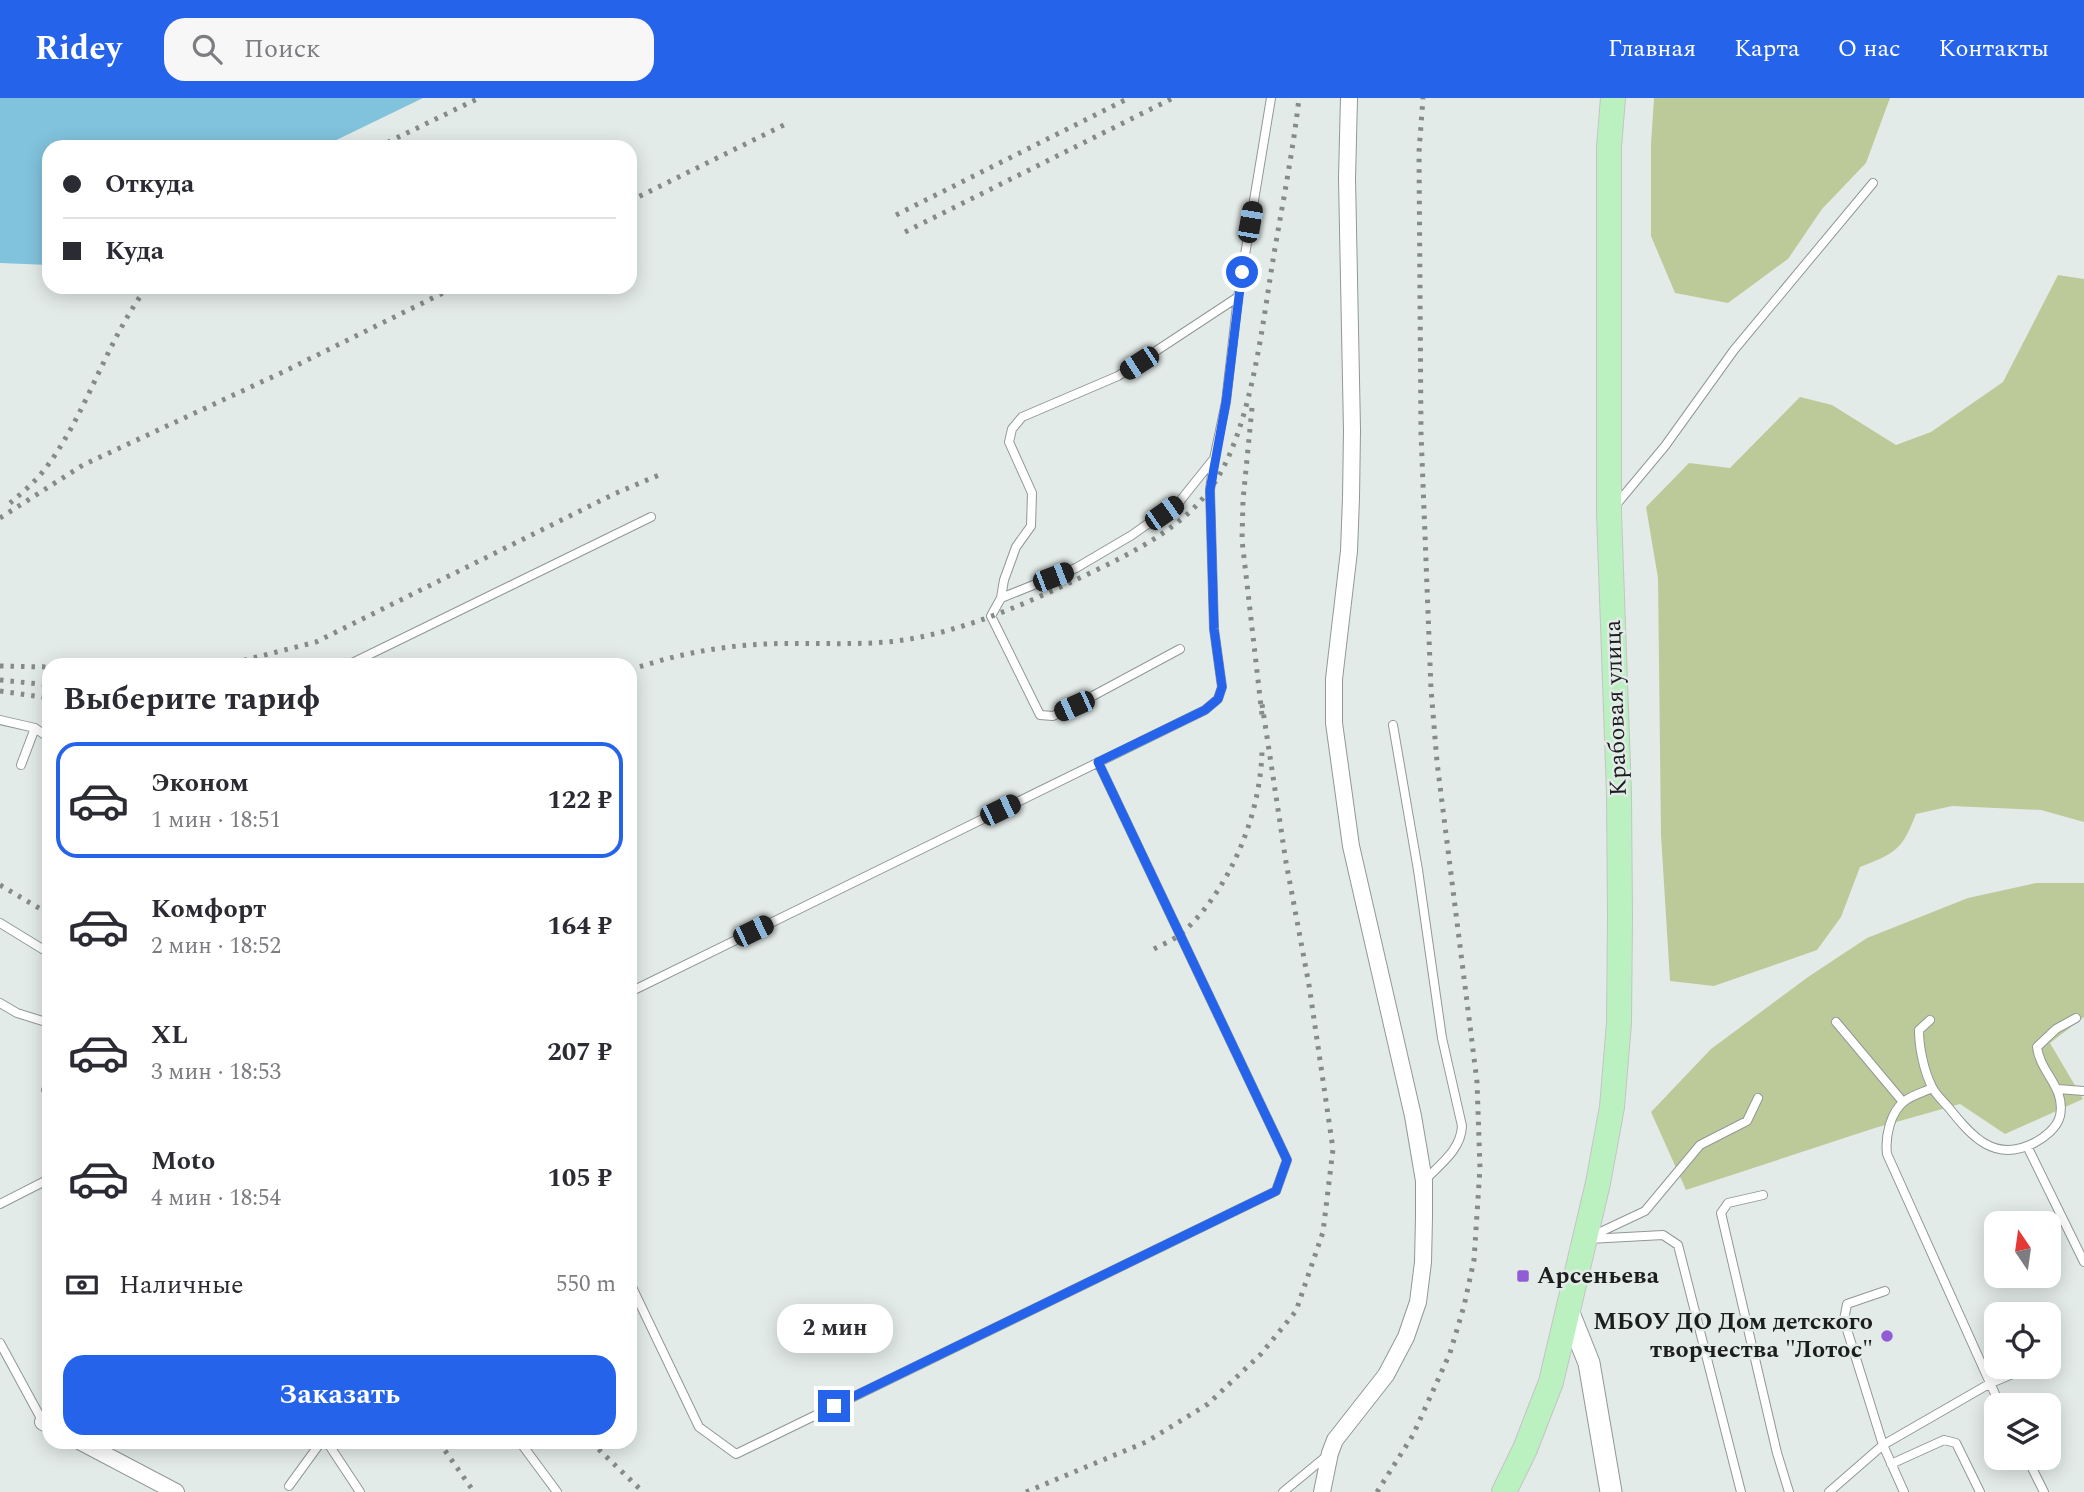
<!DOCTYPE html>
<html lang="ru">
<head>
<meta charset="utf-8">
<style>
  body { margin:0; font-family:Spectral,serif; background:#f7f7f7; color:#2b2b33; height:100vh; display:flex; flex-direction:column; font-size:26px; white-space:nowrap }
  * { box-sizing:border-box; margin:0 }
  p { font-size:23px; color:#7c7c81 }
  .icon { flex:none; width:38px; height:38px; fill:none; stroke:currentColor; stroke-width:2; stroke-linecap:round; stroke-linejoin:round }
  .map { position:relative; flex:1; overflow:hidden }
  .sheet { position:absolute; left:42px; top:560px; width:595px; height:791px; display:flex; flex-direction:column; background:#fff; border-radius:21px; box-shadow:0 4px 18px #0003 }
  .sheet>* { flex:none }
  .hud { position:absolute; left:42px; top:42px; width:595px; height:154px; border-radius:21px; box-shadow:0 4px 18px #0003; display:grid; align-content:center; height:154px; padding:0 21px; background:#fff }
  .needle { width:46px; rotate:347deg }
  .tools { position:absolute; left:1984px; top:1113px; display:grid; gap:14px }
  .tools a { display:grid; place-items:center; width:77px; height:77px; border-radius:14px; background:#fff; box-shadow:0 4px 18px #0003; font-size:35px }
  .end { position:absolute; width:32px; height:32px; margin:-16px; border:9px solid #2563eb; background:#fff; box-shadow:0 0 0 4px #fff }
  .from { border-radius:50% }
  .bubble { position:absolute; height:49px; border-radius:21px; background:#fff; box-shadow:0 4px 18px #0003; font-size:23px; font-weight:700; line-height:49px; text-align:center }
  .car { position:absolute; width:21px; height:42px; margin:-21px -10px; border-radius:9px; box-shadow:0 0 5px 2px #0007; background:linear-gradient(#222 24%,#8ab4d8 0 40%,#222 0 76%,#8ab4d8 0 86%,#222 0) }
  .hud b { display:flex; align-items:center; gap:24px; height:66px; font-size:26px }
  .hud b+b { border-top:2px solid #e1e1e2 }
  .hud i { width:18px; height:18px; background:#2b2b33 }
  ul { padding:0; list-style:none }
  li { display:flex; align-items:center; gap:21px; height:116px; margin:0 14px 10px; padding:0 7px; border:4px solid transparent; border-radius:21px }
  li div { flex:1 }
  li b { display:block; font-size:26px }
  li em { font-style:normal; font-weight:700 }
  li.selected { border-color:#2563eb }
  li>.icon { width:63px; height:63px; stroke-width:1.5 }
  h2 { padding:0 21px; font-size:32px; line-height:84px }
  .pay { display:flex; align-items:center; gap:18px; height:77px; padding:0 21px; font-size:26px }
  .pay p { margin-inline-start:auto }
  .button { display:flex; gap:14px; margin-top:auto; padding:14px 21px }
  .button a { flex:1; height:80px; border-radius:21px; background:#2563eb; color:#fff; font-size:28px; font-weight:700; line-height:80px; text-align:center }
  header { display:flex; align-items:center; gap:42px; box-sizing:border-box; height:98px; padding:0 35px; background:#2563eb; color:#fff }
  header strong { font-size:33px }
  nav { display:flex; gap:38px; margin-inline-start:auto; font-size:24px }
  .search { width:490px; height:63px; background:#f7f7f7; display:flex; align-items:center; gap:18px; box-sizing:border-box; padding:0 24px; border-radius:21px; color:#7c7c81; font-size:26px }
  .map>svg:first-child { display:block }
  .green { fill:#bcca9a }
  .water { fill:#81c3dc }
  .lines { fill:none; stroke-linecap:round; stroke-linejoin:round }
  .service-casing { stroke:#919895; stroke-width:10 }
  .minor-casing { stroke:#919895; stroke-width:18 }
  .secondary-casing { stroke:#919895; stroke-width:23 }
  .primary-casing { stroke:#c4c4c4; stroke-width:26 }
  .service { stroke:#fff; stroke-width:8 }
  .minor { stroke:#fff; stroke-width:16 }
  .secondary { stroke:#fff; stroke-width:21 }
  .primary { stroke:#bbf1c1; stroke-width:24 }
  .rail { stroke:#858b88; stroke-width:5; stroke-dasharray:3.5 7; stroke-linecap:butt }
  .route { stroke:#2563eb; stroke-width:9 }
  .poi-dot { fill:#915cd4; stroke:#e3ebe8; stroke-width:2.5 }
  .labels { text-anchor:middle; dominant-baseline:central; stroke-width:5; stroke-linejoin:round; paint-order:stroke }
  .street-label { font-size:24px; fill:#1c1e1d; stroke:#e3ebe8 }
  .poi-label { font-size:24px; font-weight:bold; fill:#1c1e1d; stroke:#e3ebe8; text-anchor:start }
</style>
</head>
<body>
<header>
<strong>Ridey</strong>
<div class="search"><svg class="icon" aria-label="search" viewBox="0 0 24 24"><circle cx="10" cy="10" r="6"/><path d="M15 15l6 6"/></svg>Поиск</div>
<nav><a>Главная</a><a>Карта</a><a>О нас</a><a>Контакты</a></nav>
</header>
<div class="map">
<svg width="2084" height="1394" viewBox="0 0 2084 1394">
  <rect width="100%" height="100%" fill="#e3ebe8"/>
  <path class="green" d="M1654 0H1890L1866 65 1822 111 1788 161 1728 205 1675 195 1651 138V46Z
    M2058 177 2084 181V724L2041 712 1952 708 1916 716C1902 752 1896 755 1860 769L1841 819 1817 852 1714 888 1670 883 1661 737 1658 480 1646 409 1689 365 1730 370 1800 299 1832 307 1896 347 1931 334 2003 284Z
    M2036 785H2084V919L2050 945 2083 1001 2005 1036 1960 1006 1875 1030 1686 1092 1651 1014 1711 951 1808 879 1867 840 1968 800Z"/>
  <path class="water" d="M0 0H423L322 49H49V167L0 165Z"/>
  <g class="lines">
    <defs>
      <path id="service" d="M1615 408 1665 348 1734 252 1873 85
        M1001 500 1076 470 1132 437 1180 403 1212 363
        M1180 551 1074 608 1053 618 1040 617 991 518 1001 500 1004 482 1016 449 1031 428 1032 395 1009 344 1012 331 1022 319 1118 278 1238 199
        M348 567 651 419
        M0 622 35 630 49 640
        M1393 627 1418 772 1442 940 1462 1028C1461 1052 1440 1066 1424 1083
        M21 667 35 630
        M0 825 49 855
        M630 894 1205 612 1218 601 1222 589 1214 531 1210 392 1214 361 1226 304 1238 199 1271 0
        M0 905 17 915 49 925
        M1930 922 1919 932C1919 950 1924 973 1932 989 1936 997 1944 1004 1949 1010 1972 1039 1995 1065 2034 1045 2044 1040 2057 1030 2060 1018 2066 989 2040 975 2037 949L2056 931 2076 920
        M1836 924 1903 1004
        M1932 990C1924 994 1913 997 1906 1002 1890 1013 1885 1039 1887 1056L2000 1307
        M2058 991 2084 993
        M46 992 49 993
        M2027 1048 2084 1164
        M1763 1097 1728 1105 1721 1115 1777 1355 1789 1394
        M0 1106 49 1081
        M1592 1138 1645 1113 1700 1047 1747 1023 1758 1000
        M1589 1141 1663 1137 1678 1147 1741 1394
        M630 1185 699 1329 736 1356 1276 1093 1287 1062 1098 664
        M1885 1193 1847 1206 1844 1222 1883 1347 1904 1394
        M0 1245 43 1324
        M327 1344 360 1394
        M520 1344 557 1394
        M2027 1360 2044 1394
        M1891 1366 1944 1342 1956 1345 1980 1394
        M289 1388 321 1344
        M1283 1394 1329 1356
        M1829 1394 1883 1347 1989 1286 2029 1269"/>
      <path id="minor" d="M43 1324 49 1327
        M81 1344 176 1394
        M1322 1394 1330 1355 1335 1342 1386 1277 1406 1239 1418 1204 1423 1164 1424 1119V1083L1413 1018 1351 748 1334 625V581L1349 453 1351 400 1352 332 1347 80 1349 0"/>
      <path id="secondary" d="M1569 1215 1589 1265 1611 1394"/>
      <path id="primary" d="M1504 1394 1525 1351 1551 1284 1598 1085 1612 1009 1619 925 1620 819 1619 696 1609 415V49L1613 0"/>
    </defs>
    <use href="#service" class="service-casing"/>
    <use href="#minor" class="minor-casing"/>
    <use href="#secondary" class="secondary-casing"/>
    <use href="#primary" class="primary-casing"/>
    <use href="#service" class="service"/>
    <use href="#minor" class="minor"/>
    <use href="#secondary" class="secondary"/>
    <use href="#primary" class="primary"/>
    <path class="rail" d="M378 49 479 0
      M630 103 790 24
      M896 117 1129 0
      M905 134 1173 0
      M1252 310 1243 402 1242 442 1262 617
      M10 405C22 395 35 384 45 371 87 316 105 245 147 189
      M0 420 83 367 283 274 455 189
      M202 567 237 564 316 544 614 396 659 377
      M0 568 49 569
      M630 572C673 557 719 548 765 546 809 544 853 548 897 543 956 535 1014 511 1067 486 1117 462 1178 436 1211 390 1251 334 1262 229 1273 162 1282 108 1293 54 1299 0
      M0 582 49 587
      M0 593 49 600
      M0 787 49 816
      M1154 851C1163 846 1174 842 1182 835 1230 792 1261 716 1262 652
      M439 1344 474 1394
      M591 1344 643 1394
      M1026 1394 1146 1344 1208 1306 1261 1256 1296 1213 1323 1134 1333 1051 1309 887 1286 764 1262 606
      M1377 1394 1413 1337 1450 1255 1464 1208 1474 1162 1480 1070 1477 984 1437 664 1431 591 1421 335 1419 54 1423 0"/>
  </g>
  <g class="lines">
    <path class="route" d="M834 1308 1276 1093 1287 1062 1098 664 1205 612 1218 601 1222 589 1214 531 1210 392 1226 304 1242 174"/>
  </g>
  <g class="poi-dot">
    <rect x="1516" y="1171" width="14" height="14" rx="3.5"/>
    <circle cx="1887" cy="1238" r="7"/>
  </g>
  <g class="labels">
    <g class="street-label">
      <text transform="translate(1616 610) rotate(-92)">Крабовая улица</text>
    </g>
    <g class="poi-label">
      <text x="1537" y="1178">Арсеньева</text>
      <text x="1873" y="1224" text-anchor="end">МБОУ ДО Дом детского<tspan x="1873" dy="28">творчества "Лотос"</tspan></text>
    </g>
  </g>
</svg>
<div class="tools">
<a><svg class="needle" viewBox="-14 -14 28 28"><path d="M0-13l5 13h-10z" fill="#e53935"/><path d="M0 13l5-13h-10z" fill="#7c7c81"/></svg></a>
<a><svg class="icon" aria-label="locate" viewBox="0 0 24 24"><circle cx="12" cy="12" r="6"/><path d="M12 2v4M12 18v4M2 12h4M18 12h4"/></svg></a>
<a><svg class="icon" aria-label="layers" viewBox="0 0 24 24"><path d="M12 4l9 5-9 5-9-5zM3 14l9 5 9-5"/></svg></a>
</div>
<i class="end from" style="left:1242px;top:174px"></i>
<i class="end" style="left:834px;top:1308px"></i>
<div class="bubble" style="left:777px;top:1206px;width:116px">2 мин</div>
<i class="car" style="left:1250px;top:124px;rotate:10deg"></i>
<i class="car" style="left:1139px;top:265px;rotate:237deg"></i>
<i class="car" style="left:1164px;top:415px;rotate:55deg"></i>
<i class="car" style="left:1053px;top:479px;rotate:69deg"></i>
<i class="car" style="left:1074px;top:608px;rotate:246deg"></i>
<i class="car" style="left:1000px;top:712px;rotate:64deg"></i>
<i class="car" style="left:753px;top:833px;rotate:64deg"></i>
<div class="hud">
<b><i class="from"></i>Откуда</b>
<b><i></i>Куда</b>
</div>
<section class="sheet">
<h2>Выберите тариф</h2>
<ul>
<li class="selected"><svg class="icon" aria-label="car" viewBox="0 0 24 24"><path d="M5 17H2v-5l4-1 3-4h7l3 4 3 1v5h-3M9 17h6M6 11h13"/><circle cx="7" cy="17" r="2"/><circle cx="17" cy="17" r="2"/></svg><div><b>Эконом</b><p>1 мин · 18:51</p></div><em>122 ₽</em></li>
<li><svg class="icon" aria-label="car" viewBox="0 0 24 24"><path d="M5 17H2v-5l4-1 3-4h7l3 4 3 1v5h-3M9 17h6M6 11h13"/><circle cx="7" cy="17" r="2"/><circle cx="17" cy="17" r="2"/></svg><div><b>Комфорт</b><p>2 мин · 18:52</p></div><em>164 ₽</em></li>
<li><svg class="icon" aria-label="car" viewBox="0 0 24 24"><path d="M5 17H2v-5l4-1 3-4h7l3 4 3 1v5h-3M9 17h6M6 11h13"/><circle cx="7" cy="17" r="2"/><circle cx="17" cy="17" r="2"/></svg><div><b>XL</b><p>3 мин · 18:53</p></div><em>207 ₽</em></li>
<li><svg class="icon" aria-label="car" viewBox="0 0 24 24"><path d="M5 17H2v-5l4-1 3-4h7l3 4 3 1v5h-3M9 17h6M6 11h13"/><circle cx="7" cy="17" r="2"/><circle cx="17" cy="17" r="2"/></svg><div><b>Moto</b><p>4 мин · 18:54</p></div><em>105 ₽</em></li>
</ul>
<div class="pay"><svg class="icon" aria-label="cash" viewBox="0 0 24 24"><path d="M3 7h18v10H3z"/><circle cx="12" cy="12" r="2"/></svg>Наличные<p>550 m</p></div>
<div class="button"><a>Заказать</a></div>
</section>
</div>
</body>
</html>
